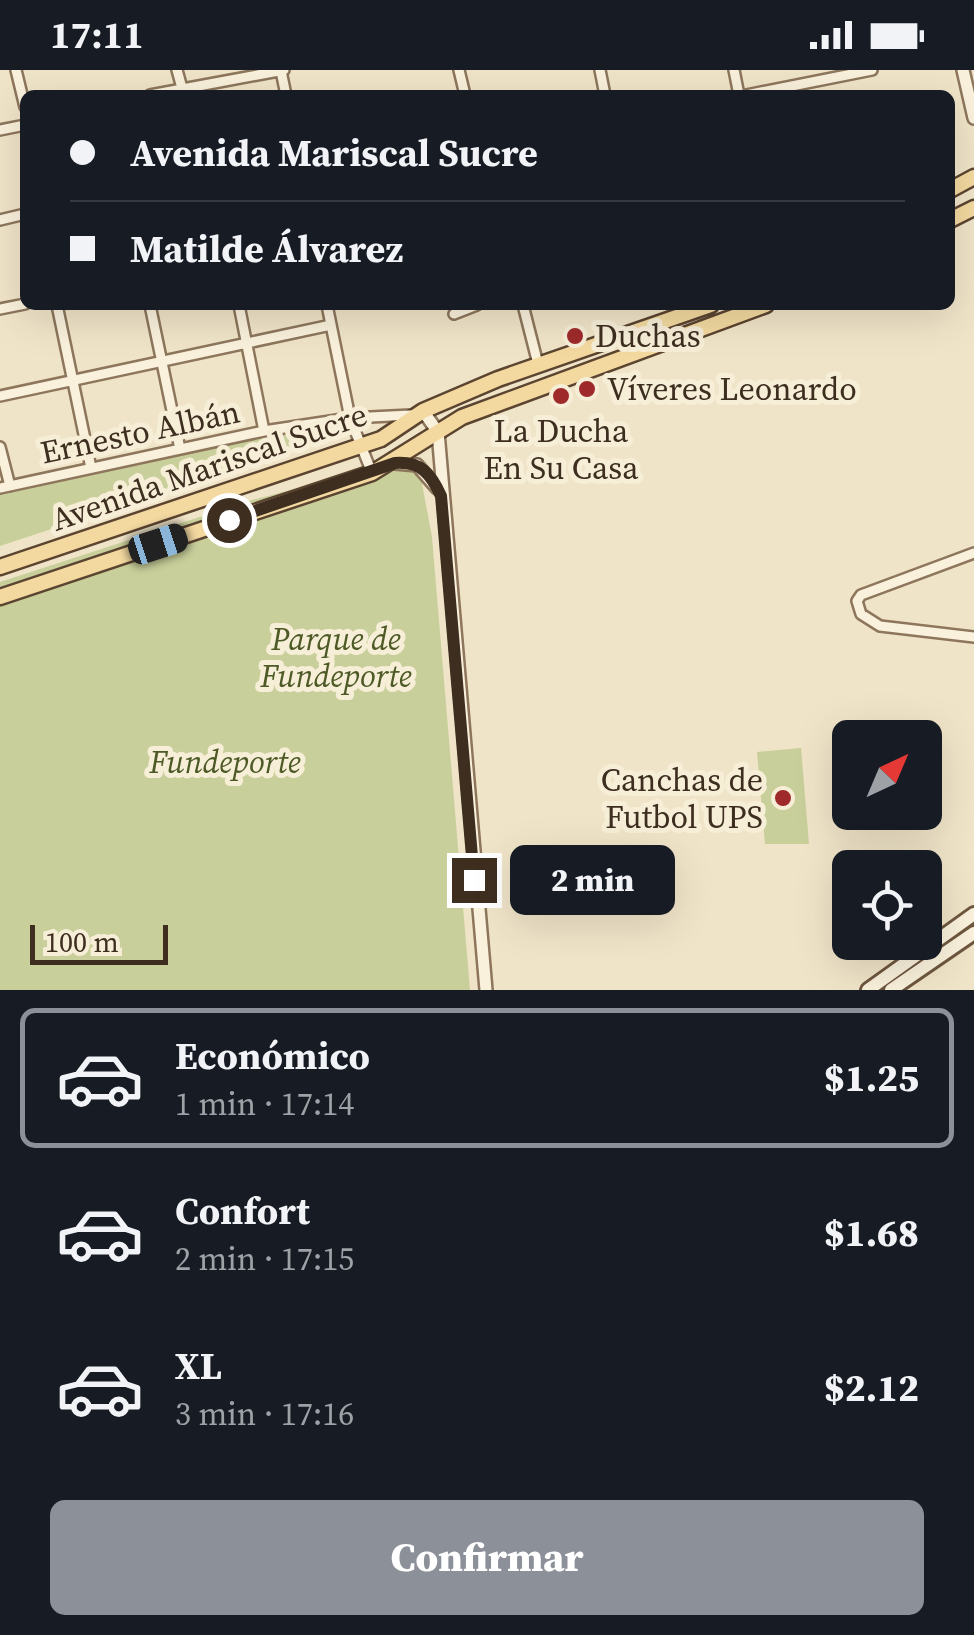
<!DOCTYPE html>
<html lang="es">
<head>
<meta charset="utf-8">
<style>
  body { margin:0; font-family:"Source Serif 4",serif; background:#242831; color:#f1f3f6; height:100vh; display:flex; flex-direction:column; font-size:38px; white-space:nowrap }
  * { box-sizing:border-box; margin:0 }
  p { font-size:32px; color:#9ea1a6 }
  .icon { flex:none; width:55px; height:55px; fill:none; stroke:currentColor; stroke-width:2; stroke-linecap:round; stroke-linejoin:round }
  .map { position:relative; height:920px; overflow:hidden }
  .panel { display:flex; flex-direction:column; background:#171b24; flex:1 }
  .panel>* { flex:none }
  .guide { position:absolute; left:20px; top:20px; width:935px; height:220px; border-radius:15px; box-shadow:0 10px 40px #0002; display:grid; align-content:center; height:220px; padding:0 50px; background:#171b24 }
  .needle { width:65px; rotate:44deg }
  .tools { position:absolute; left:832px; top:650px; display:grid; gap:20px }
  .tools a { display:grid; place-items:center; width:110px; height:110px; border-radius:15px; background:#171b24; box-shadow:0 10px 40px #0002; font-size:50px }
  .scale { position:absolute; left:30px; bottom:25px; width:138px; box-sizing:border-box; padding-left:10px; border:5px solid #3d2e20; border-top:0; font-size:28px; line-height:35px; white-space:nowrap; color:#3d2e20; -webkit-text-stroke:8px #f7eed8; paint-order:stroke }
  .end { position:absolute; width:45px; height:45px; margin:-22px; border:12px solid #3d2e20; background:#fff; box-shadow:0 0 0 5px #fff }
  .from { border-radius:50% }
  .bubble { position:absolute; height:70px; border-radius:15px; background:#171b24; box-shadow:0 10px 40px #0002; font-size:32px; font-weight:800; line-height:70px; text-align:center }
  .car { position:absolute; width:30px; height:60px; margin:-30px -15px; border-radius:12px; box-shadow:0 0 8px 2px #0007; background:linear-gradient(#222 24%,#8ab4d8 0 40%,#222 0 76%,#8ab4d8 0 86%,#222 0) }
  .guide b { display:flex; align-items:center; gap:35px; height:95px; font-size:38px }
  .guide b+b { border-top:2px solid #363941 }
  .guide i { width:25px; height:25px; background:#f1f3f6 }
  ul { padding:18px 0 0; list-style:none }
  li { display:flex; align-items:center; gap:30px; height:140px; margin:0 20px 15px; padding:0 30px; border:5px solid transparent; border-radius:15px }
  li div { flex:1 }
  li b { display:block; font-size:38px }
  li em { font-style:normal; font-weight:800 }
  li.selected { border-color:#8c9099 }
  li>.icon { width:90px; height:90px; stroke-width:1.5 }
  .primary-button { display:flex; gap:20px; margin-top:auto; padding:20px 50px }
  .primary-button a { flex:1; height:115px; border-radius:15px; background:#8c9099; color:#fff; font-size:40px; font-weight:800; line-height:115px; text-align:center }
  .status { display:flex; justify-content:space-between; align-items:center; height:70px; padding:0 50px; background:#171b24; direction:ltr }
  .status svg { height:28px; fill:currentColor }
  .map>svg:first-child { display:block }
  .green { fill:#c9cf9b }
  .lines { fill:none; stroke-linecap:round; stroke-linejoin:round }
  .minor-casing { stroke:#8d765c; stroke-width:14 }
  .tertiary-casing { stroke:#8d765c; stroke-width:16 }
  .secondary-casing { stroke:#6f573f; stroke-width:18 }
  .primary-casing { stroke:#5b4430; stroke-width:19 }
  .minor { stroke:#faf1dc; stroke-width:9 }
  .tertiary { stroke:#faf1dc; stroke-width:11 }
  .secondary { stroke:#faf1dc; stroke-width:12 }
  .primary { stroke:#f3d9a0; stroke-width:14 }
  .route { stroke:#3d2e20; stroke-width:12 }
  .poi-dot { fill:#9e2a2b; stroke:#f7eed8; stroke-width:4 }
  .labels { text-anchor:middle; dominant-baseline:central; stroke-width:10; stroke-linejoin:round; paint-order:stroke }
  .poi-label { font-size:32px; fill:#3d2e20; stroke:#f7eed8; text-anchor:start }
  .street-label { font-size:32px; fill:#3d2e20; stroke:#f7eed8 }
  .park-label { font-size:32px; font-style:italic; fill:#4d5a26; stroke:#f7eed8 }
</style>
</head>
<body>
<div class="status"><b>17:11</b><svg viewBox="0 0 49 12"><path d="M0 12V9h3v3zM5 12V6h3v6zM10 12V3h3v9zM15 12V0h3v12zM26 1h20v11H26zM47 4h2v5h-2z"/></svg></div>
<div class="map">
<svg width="974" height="920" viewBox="0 0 974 920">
  <rect width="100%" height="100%" fill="#f0e4c8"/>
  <path class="green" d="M337 344 340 364 0 476V419Z
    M389 395 408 396 421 408 432 467 470 920H0V512L252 430Z
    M801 678 809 774H765L757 682Z"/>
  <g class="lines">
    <defs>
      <path id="minor" d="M16 0 25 37
        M177 0 182 18
        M459 0 465 25
        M600 0 605 25
        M734 0 739 25
        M281 1 286 25
        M150 25 284 0
        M746 25 872 0
        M0 60 25 55
        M0 150 25 144
        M57 235 91 398
        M150 235 180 379
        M239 235 264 361
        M327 235 350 348 372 403
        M523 235 538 294
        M0 239 25 234
        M454 244 477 235
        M0 326 331 255
        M0 377 10 416
        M0 418 264 361 350 348 411 345
        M974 483 861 525 857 531 861 544 880 556 974 567"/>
      <path id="tertiary" d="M963 0 974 48
        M423 341 438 362 486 920
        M395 393 417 395 437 418"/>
      <path id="secondary" d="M868 920 974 844
        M891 920 974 863"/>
      <path id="primary" d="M950 120 974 107
        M950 150 974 138
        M0 497 381 369 423 341 498 309 711 235
        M0 527 372 403 462 347 766 235"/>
    </defs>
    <use href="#minor" class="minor-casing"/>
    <use href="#tertiary" class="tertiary-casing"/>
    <use href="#secondary" class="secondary-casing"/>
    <use href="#primary" class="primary-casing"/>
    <use href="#minor" class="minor"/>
    <use href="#tertiary" class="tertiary"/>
    <use href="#secondary" class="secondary"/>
    <use href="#primary" class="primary"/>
  </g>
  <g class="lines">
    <path class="route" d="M229 450 395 393C421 391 431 404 441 426L474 810"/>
  </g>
  <g class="poi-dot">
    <circle cx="575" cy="266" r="10"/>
    <circle cx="587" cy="319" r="10"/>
    <circle cx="561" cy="326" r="10"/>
    <circle cx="783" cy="728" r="10"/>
  </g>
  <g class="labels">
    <g class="poi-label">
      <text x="595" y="266">Duchas</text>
      <text x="607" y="319">Víveres Leonardo</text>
      <text x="561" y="361" text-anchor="middle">La Ducha<tspan x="561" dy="37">En Su Casa</tspan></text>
      <text x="763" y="710" text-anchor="end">Canchas de<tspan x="763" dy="37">Futbol UPS</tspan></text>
    </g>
    <g class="street-label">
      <text transform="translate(140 362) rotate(-12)">Ernesto Albán</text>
      <text transform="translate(209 397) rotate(-19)">Avenida Mariscal Sucre</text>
    </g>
    <g class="park-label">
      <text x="336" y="569">Parque de<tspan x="336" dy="37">Fundeporte</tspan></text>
      <text x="225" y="692">Fundeporte</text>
    </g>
  </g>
</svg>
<div class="tools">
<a><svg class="needle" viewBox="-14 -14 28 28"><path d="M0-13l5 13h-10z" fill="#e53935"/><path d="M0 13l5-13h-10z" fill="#9ea1a6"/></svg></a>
<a><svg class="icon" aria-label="locate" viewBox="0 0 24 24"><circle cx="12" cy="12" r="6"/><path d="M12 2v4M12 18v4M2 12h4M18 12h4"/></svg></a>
</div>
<div class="scale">100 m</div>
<i class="end from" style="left:229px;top:450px"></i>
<i class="end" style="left:474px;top:810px"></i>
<div class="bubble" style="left:510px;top:775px;width:165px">2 min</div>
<i class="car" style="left:158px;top:474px;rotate:72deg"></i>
<div class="guide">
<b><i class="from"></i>Avenida Mariscal Sucre</b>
<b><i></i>Matilde Álvarez</b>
</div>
</div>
<section class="panel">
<ul>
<li class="selected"><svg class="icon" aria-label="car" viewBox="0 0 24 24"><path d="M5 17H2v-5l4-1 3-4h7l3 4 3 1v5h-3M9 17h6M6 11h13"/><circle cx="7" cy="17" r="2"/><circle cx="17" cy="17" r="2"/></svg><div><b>Económico</b><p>1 min · 17:14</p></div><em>$1.25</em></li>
<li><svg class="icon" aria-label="car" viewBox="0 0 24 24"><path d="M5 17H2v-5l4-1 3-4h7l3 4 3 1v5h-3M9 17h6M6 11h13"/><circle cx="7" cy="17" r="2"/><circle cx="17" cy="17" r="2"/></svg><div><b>Confort</b><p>2 min · 17:15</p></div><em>$1.68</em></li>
<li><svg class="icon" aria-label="car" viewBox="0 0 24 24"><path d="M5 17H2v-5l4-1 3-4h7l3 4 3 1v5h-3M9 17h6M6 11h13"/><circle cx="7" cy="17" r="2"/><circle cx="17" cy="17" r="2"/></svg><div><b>XL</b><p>3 min · 17:16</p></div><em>$2.12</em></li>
</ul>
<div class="primary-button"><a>Confirmar</a></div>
</section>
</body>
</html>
